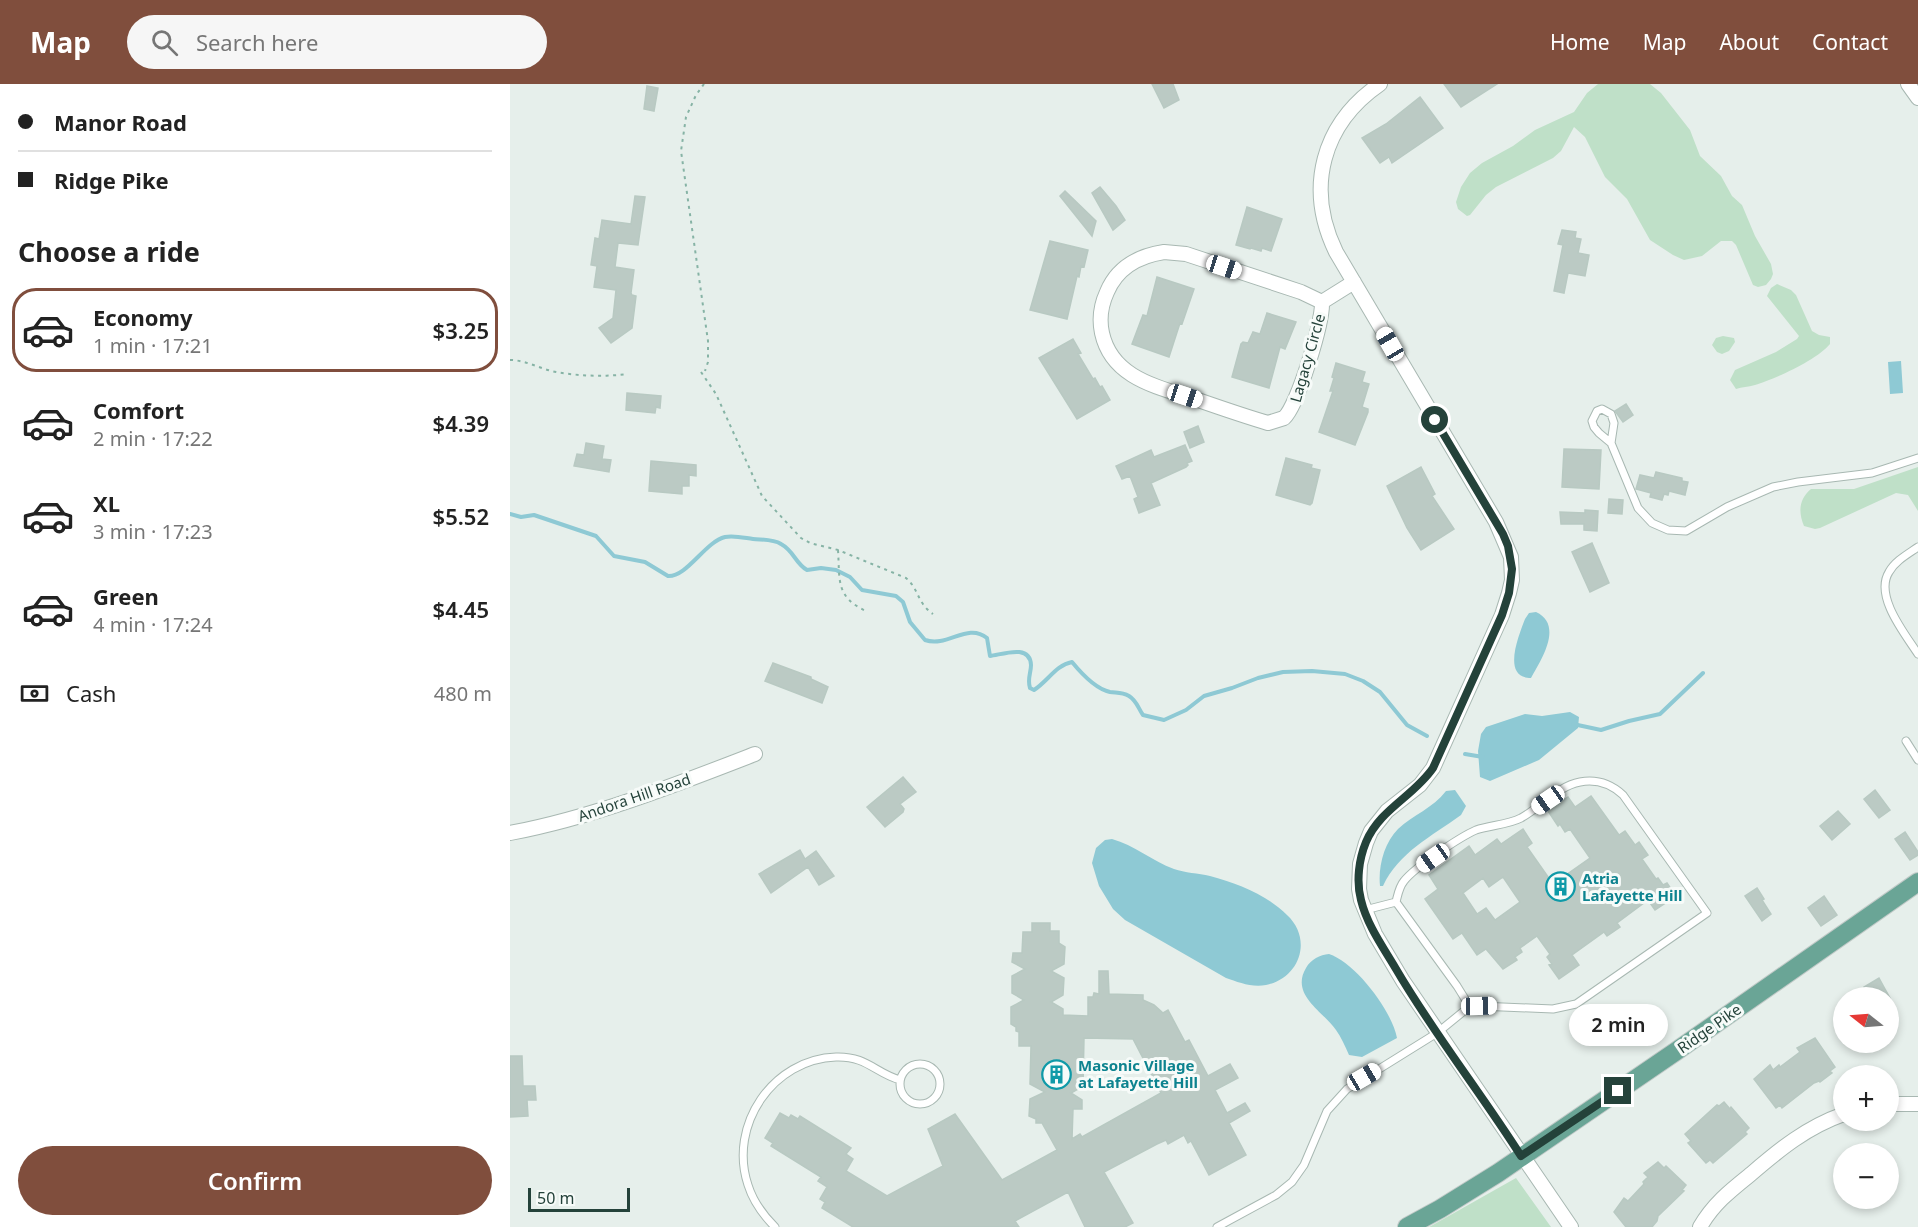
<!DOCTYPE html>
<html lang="en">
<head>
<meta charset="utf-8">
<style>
  body { margin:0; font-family:"Noto Sans",sans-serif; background:#f6f6f6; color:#222; height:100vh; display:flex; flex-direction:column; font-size:22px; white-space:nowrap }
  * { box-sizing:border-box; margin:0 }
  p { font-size:20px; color:#767676 }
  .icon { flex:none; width:33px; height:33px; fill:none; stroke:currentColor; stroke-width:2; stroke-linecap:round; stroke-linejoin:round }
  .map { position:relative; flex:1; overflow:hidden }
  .drawer { display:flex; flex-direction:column; background:#fff; width:510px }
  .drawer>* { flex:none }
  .guide { display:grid; align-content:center; height:132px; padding:0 18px; background:#fff }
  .needle { width:39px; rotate:287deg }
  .tools { position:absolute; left:1323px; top:903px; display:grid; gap:12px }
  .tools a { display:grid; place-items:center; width:66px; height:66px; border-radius:50%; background:#fff; box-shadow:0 3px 9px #0003; font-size:30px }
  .scale { position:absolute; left:18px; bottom:15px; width:102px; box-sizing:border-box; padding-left:6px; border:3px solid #24423a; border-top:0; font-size:16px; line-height:21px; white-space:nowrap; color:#24423a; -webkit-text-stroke:4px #f7fbf9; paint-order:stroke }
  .end { position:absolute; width:27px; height:27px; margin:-14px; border:8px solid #24423a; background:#fff; box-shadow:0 0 0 3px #fff }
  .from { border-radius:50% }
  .bubble { position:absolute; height:42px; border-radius:21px; background:#fff; box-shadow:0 3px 9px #0003; font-size:20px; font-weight:600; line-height:42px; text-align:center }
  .car { position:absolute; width:18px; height:36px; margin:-18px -9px; border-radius:8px; box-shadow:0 0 4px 2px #0007; background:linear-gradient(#fff 24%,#345 0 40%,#fff 0 76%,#345 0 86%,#fff 0) }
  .guide b { display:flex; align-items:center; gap:21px; height:57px; font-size:22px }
  .guide b+b { border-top:2px solid #e0e0e0 }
  .guide i { width:15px; height:15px; background:#222 }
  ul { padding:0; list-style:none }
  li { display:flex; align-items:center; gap:18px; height:84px; margin:0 12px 9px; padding:0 6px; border:3px solid transparent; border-radius:24px }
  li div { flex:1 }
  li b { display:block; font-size:22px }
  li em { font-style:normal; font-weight:600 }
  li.selected { border-color:#804e3d }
  li>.icon { width:54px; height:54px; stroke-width:1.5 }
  h2 { padding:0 18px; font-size:27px; line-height:72px }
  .pay { display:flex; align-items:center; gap:15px; height:66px; padding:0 18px; font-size:22px }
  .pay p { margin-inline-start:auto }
  .cta { display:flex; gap:12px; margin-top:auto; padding:12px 18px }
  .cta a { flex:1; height:69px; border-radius:36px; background:#804e3d; color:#fff; font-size:24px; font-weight:600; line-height:69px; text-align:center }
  header { display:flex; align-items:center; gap:36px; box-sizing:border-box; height:84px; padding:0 30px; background:#804e3d; color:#fff }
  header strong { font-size:28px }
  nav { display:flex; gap:33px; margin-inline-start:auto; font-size:21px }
  .search { width:420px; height:54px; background:#f6f6f6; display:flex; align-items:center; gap:15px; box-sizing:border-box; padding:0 21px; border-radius:33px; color:#767676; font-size:22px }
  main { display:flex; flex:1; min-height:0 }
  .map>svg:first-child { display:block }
  .green { fill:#bfe0c8 }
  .water { fill:#8ec9d4 }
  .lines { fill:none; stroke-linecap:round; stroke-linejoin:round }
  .stream { stroke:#8ec9d4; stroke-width:4 }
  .building { fill:#bbcac4; stroke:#b8c9c2; stroke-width:1.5; fill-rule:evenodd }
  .service-casing { stroke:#a8b8b2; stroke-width:9 }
  .minor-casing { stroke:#a8b8b2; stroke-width:16 }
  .primary-casing { stroke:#c2cac8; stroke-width:20 }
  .path { stroke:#86b3a5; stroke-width:2; stroke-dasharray:3 4.5; stroke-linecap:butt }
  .service { stroke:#fff; stroke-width:7 }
  .minor { stroke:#fff; stroke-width:14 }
  .primary { stroke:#6aa596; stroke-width:18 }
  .route { stroke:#24423a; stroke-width:8 }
  .labels { text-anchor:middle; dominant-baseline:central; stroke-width:6; stroke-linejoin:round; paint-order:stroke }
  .street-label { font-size:15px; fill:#24423a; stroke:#f7fbf9 }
  .culture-label { font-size:15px; font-weight:bold; fill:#0d838f; stroke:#f7fbf9; text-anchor:start }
</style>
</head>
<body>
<header>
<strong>Map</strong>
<div class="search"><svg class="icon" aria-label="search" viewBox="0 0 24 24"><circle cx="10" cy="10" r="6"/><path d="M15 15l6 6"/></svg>Search here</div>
<nav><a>Home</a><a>Map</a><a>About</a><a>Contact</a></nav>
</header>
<main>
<section class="drawer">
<div class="guide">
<b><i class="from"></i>Manor Road</b>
<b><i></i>Ridge Pike</b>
</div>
<h2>Choose a ride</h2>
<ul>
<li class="selected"><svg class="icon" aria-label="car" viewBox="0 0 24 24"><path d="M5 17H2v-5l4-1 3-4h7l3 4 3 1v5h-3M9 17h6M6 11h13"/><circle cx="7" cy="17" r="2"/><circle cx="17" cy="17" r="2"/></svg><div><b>Economy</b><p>1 min · 17:21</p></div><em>$3.25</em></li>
<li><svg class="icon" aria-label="car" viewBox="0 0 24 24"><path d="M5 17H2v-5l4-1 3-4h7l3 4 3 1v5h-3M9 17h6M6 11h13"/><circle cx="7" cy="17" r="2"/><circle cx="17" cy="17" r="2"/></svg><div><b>Comfort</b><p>2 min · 17:22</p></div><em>$4.39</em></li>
<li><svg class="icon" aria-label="car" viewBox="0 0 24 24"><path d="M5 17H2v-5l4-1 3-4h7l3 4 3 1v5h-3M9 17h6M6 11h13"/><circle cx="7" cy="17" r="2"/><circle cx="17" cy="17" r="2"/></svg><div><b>XL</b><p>3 min · 17:23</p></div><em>$5.52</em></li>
<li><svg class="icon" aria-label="car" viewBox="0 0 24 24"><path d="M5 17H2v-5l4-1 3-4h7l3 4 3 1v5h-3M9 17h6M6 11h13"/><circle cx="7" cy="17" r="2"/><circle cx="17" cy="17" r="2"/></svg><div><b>Green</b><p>4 min · 17:24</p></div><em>$4.45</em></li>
</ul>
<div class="pay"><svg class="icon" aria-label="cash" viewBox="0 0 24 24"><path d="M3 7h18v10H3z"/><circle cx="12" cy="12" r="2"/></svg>Cash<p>480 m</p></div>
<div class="cta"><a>Confirm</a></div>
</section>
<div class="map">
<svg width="1408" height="1143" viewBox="0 0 1408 1143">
  <rect width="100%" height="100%" fill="#e6efeb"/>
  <path class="green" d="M1088 0H1140L1151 9 1180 46 1190 72 1211 92 1222 112 1232 121 1245 152 1261 180 1263 190 1261 195 1256 201 1248 203 1243 201 1226 161 1222 157H1211L1192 172 1174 176 1163 171 1140 156 1117 115 1095 93 1075 53 1064 43 1051 67 1043 74 986 103 976 111 960 131 957 132 948 125 946 118 951 103 960 89 972 79 1003 62 1025 46 1064 28 1077 9Z
    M1267 200 1281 206 1286 211 1302 247 1309 251 1320 253V260C1307 276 1265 295 1245 301 1238 303 1232 303 1226 305L1220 296 1225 286 1266 268 1287 255 1289 252 1257 212 1261 204Z
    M1213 252 1224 254 1225 258 1219 267 1212 270 1207 268 1202 261 1206 254Z
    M1408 383V427L1398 411 1386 409 1310 444 1305 445 1294 442C1288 428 1289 415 1301 405H1344Z
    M1006 1094 1041 1143H919L921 1142Z"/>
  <path class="water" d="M1391 277 1393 309 1380 310 1378 278Z
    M1026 528C1054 541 1031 576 1021 594 991 594 1009 551 1015 535L1019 529Z
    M1060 628 1069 633 1068 644 1029 676 980 697 970 693 968 667 971 650 976 643 1015 630 1032 632Z
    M945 706 956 722 951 731C921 753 889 768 873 802H870C868 783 874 759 888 745 903 731 923 724 936 707Z
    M602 755C624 761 642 777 664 785 675 789 688 789 700 792 727 799 757 811 777 831 803 855 790 894 756 901 742 904 728 898 716 894L615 836 603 825 589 802 582 779 586 764 595 756Z
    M819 870C846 879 882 927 887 954L852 973 839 971C835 962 831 953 826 946 813 927 780 911 796 884 801 875 810 871 819 870Z"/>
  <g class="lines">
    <path class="stream" d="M0 430 11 433 24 431 86 452 104 472 135 478 158 492C177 493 195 458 215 453 224 451 235 454 243 455 252 456 263 455 271 460 284 467 285 479 297 486L311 484 326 486 340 493 352 506 386 512 393 518 400 538 415 556C438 564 457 538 477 554L480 572C491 571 520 559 521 581 521 589 517 595 520 604L524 606C538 597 546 581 562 578 571 589 586 605 600 608 607 609 612 608 619 612 627 617 628 624 633 631L654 636 676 626 694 612 722 604 748 594 773 588 802 587 835 590 853 597 870 608 897 641 917 652
      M1063 640 1091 646 1119 637 1150 630 1193 589
      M955 670 973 673"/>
  </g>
  <path class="building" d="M642 0H663L669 16 654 24Z
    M934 0H987L951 23Z
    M137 2 148 4 144 27 134 25Z
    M910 13 933 44 882 79 879 73 870 79 852 54 876 40Z
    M590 103 606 122 615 136 603 146 582 109Z
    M555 107 586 137 582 152 550 112Z
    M125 112 135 113 128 161 108 159 105 183 124 186 121 209 122 211 126 212 122 244 101 259 89 244 103 234 106 206 84 203 87 182 81 181 85 154 89 155 92 136 121 140Z
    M737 123 772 135 761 167 752 164 751 167 741 164 740 165 726 161Z
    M1052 146 1066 148 1065 154 1071 155 1068 169 1079 171 1075 192 1058 189 1054 209 1044 207 1053 161 1048 160Z
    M540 157 578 166 574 183 571 182 569 193 567 192 557 235 520 226Z
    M647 193 684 205 672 240 670 239 659 273 622 260 633 231 637 232Z
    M757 229 786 238 775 265 770 263 759 304 722 293 731 260 733 258 738 259 743 248 750 250Z
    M563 255 571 269 568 270 583 295 585 294 590 303 592 302 600 316 567 335 529 274Z
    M826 279 855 288 852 298 859 300 852 323 858 325V328L845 361 809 348 823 307H820L824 294 822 293Z
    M117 309 151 312 150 324 146 323 145 329 116 326Z
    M1116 320 1123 331 1113 338 1105 327Z
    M688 342 694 358 680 364 674 348Z
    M76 359 94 362 92 375 101 376 99 388 64 382 67 370 74 371Z
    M675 361 682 377 677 379 678 381 676 383 641 399 650 421 629 429 624 415 628 413 620 392 612 395 606 382 641 366 644 373Z
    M1054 365 1091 366 1089 405 1052 403Z
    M776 374 802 381 801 384 810 386 802 419 800 421 766 411Z
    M141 377 186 381V392L179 391V402H172V410L139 407Z
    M911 383 925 410 922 412 944 445 911 466 897 444 877 402Z
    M1146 388 1172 394V397L1178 398 1175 411 1159 407 1158 411 1154 410 1152 416 1140 413 1141 409 1126 405 1130 391 1144 394Z
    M1099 415 1113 416 1112 430 1098 429Z
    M1075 426 1088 427 1087 447 1074 446V440H1051L1050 428 1075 429Z
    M1082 459 1099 499 1080 508 1062 468Z
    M263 579 301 593V595L318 603 312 619 255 597Z
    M393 693 406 708 390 720 394 725 393 728 375 743 357 723Z
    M1365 706 1380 726 1369 734 1354 715Z
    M1081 712 1109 751 1115 747 1125 761 1129 758 1138 771 1132 775 1146 795 1148 794 1153 801 1157 799 1166 812 1145 826 1138 816 1107 839 1110 843 1097 852 1094 848 1062 871 1069 881 1049 895 1039 881 1042 880 1037 873 1040 870 1027 852 1010 864 1012 868 1005 873 1007 876 993 885 976 865 967 871 952 849 943 855 915 815 928 805 919 791 959 762 965 771 987 755 991 760 1013 745 1022 759 1017 763 1043 800 1080 774 1060 745 1055 748 1050 740 1048 742 1038 727 1058 713 1065 723ZM993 793 1010 818 985 836 976 824 967 830 953 809 973 794 979 803Z
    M1328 727 1340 740 1322 756 1310 742Z
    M1395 748 1408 768V771L1400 776 1385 755Z
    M290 766 295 775 306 767 324 792 309 801 298 783 261 809 249 790Z
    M1247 804 1254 815 1252 816 1261 830 1252 837 1235 812Z
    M1314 812 1327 831 1311 842 1298 824Z
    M522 839H540V847H549V859L555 863 554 880 541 887 554 894 553 911 541 918 553 925V931L578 932V913H583L584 909 589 910V887H598L599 910 633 911V916L644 921 653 929 658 926 675 958 679 956 698 992 720 980 728 994 705 1006 717 1029 735 1019 740 1027 719 1039 736 1071 699 1091 681 1057 678 1059 674 1051 658 1060 656 1056 647 1060 594 1088 623 1139 615 1143H575L558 1108 505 1137 509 1143H343L312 1124 315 1118 310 1115 317 1103 308 1097 311 1093 261 1062 263 1059 255 1054 270 1029 279 1034 281 1031 288 1035 290 1032 341 1064 336 1070 343 1075 336 1087 377 1112 433 1082 418 1045 445 1030 492 1096 547 1066 532 1039H526V1035L519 1032 520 1015 535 1008 520 1000 521 962H509V948L506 947V943L501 940V923L514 916 502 909V892L515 885 502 878 503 869H512L513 848H522ZM574 954 623 955 651 1009 572 1053 570 1050 562 1055 563 1025H572V1016L561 1009 573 1002Z
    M1369 894 1375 905 1380 914H1360L1354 903Z
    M1305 954 1325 983 1320 987 1322 989 1310 998 1309 997 1304 999 1272 1024 1270 1021 1266 1024 1244 995 1260 981 1263 986 1269 981 1270 983 1290 968 1287 964Z
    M0 972H12L13 1002H25L26 1016H17L18 1032 0 1033Z
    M1214 1018 1220 1025 1221 1023 1239 1044 1235 1048 1237 1050 1203 1079 1200 1076 1196 1079 1178 1059 1181 1057 1175 1050 1207 1021 1209 1022Z
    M1148 1078 1154 1084 1156 1082 1176 1101 1172 1106 1174 1107 1148 1132 1147 1137 1142 1143H1116L1104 1128 1114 1114 1118 1117 1134 1100 1133 1098 1138 1093 1134 1089Z"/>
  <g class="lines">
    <defs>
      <path id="service" d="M1101 359 1089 349 1084 343 1082 337 1087 327 1092 325 1101 330 1104 339 1101 359 1128 424 1142 439 1158 446 1176 447 1217 423 1263 403 1288 398 1362 389 1408 374
        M1408 463C1398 470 1385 477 1379 488 1364 512 1395 550 1408 570
        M1396 657 1408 676
        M886 818 947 902 960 923
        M390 1000a20 20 0 1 1 40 0a20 20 0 1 1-40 0Z
        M265 1143C253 1131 243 1117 238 1101 218 1041 263 975 326 973 357 972 365 989 390 996
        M707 1143 766 1111 782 1098 794 1081 817 1027 837 1005 927 949 954 927 960 923 969 922 1043 925 1066 920 1197 829 1113 711C1101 700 1086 695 1070 698 1048 702 1031 723 1011 734 997 741 981 741 966 746 950 753 905 783 894 797 889 803 888 810 886 818L855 826"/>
      <path id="minor" d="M870 0C812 40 795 104 826 168L986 438 1001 473 1002 496 999 509 992 531 923 684 910 701 877 727 861 747 856 759 850 780 849 805 851 816 865 850 893 897 1061 1143
        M1398 0 1408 14
        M654 168 676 170 791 208 812 218C813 238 788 321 774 334L758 339C734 332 711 324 688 316 649 303 602 295 592 249 589 235 591 221 597 208 607 184 628 172 654 168Z
        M812 218 844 198
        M0 749C84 733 165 701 245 670
        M1378 1020H1408
        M1190 1143C1203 1120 1221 1106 1241 1090 1270 1065 1297 1043 1334 1030"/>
      <path id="primary" d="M897 1143 930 1125 988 1089 1165 968 1408 798"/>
    </defs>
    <use href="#service" class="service-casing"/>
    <use href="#minor" class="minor-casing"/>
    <use href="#primary" class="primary-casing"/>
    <path class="path" d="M194 0 186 11 176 33 171 67 198 257V278L195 287
      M0 276C16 276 30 285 46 288 69 292 94 293 118 290
      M191 288 206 310 252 412 291 454 300 459 328 466 396 494C409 505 407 519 423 530
      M328 466C330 495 325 513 356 527"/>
    <use href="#service" class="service"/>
    <use href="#minor" class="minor"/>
    <use href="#primary" class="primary"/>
  </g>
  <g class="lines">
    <path class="route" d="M925 336 993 450 998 462 1002 485 999 509 992 531 923 684C904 712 870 725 856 758 849 775 846 797 851 816 857 841 873 863 886 885 924 950 971 1009 1011 1072L1108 1007"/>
  </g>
  <defs>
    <symbol id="building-ring" viewBox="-11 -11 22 22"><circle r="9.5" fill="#f7fbf9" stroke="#0f9aa8" stroke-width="1.5"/><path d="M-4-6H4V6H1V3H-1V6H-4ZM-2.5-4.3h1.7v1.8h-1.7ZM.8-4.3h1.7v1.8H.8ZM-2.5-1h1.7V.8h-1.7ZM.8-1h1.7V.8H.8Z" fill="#0f9aa8"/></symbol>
  </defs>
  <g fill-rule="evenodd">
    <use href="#building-ring" x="1034" y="786" width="33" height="33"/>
    <use href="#building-ring" x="530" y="974" width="33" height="33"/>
  </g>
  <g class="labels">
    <g class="street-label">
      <text transform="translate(797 274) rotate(-74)">Lagacy Circle</text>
      <text transform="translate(124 713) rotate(-19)">Andora Hill Road</text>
      <text transform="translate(1199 944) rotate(-35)">Ridge Pike</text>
    </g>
    <g class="culture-label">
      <text x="1072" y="794">Atria<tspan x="1072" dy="17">Lafayette Hill</tspan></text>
      <text x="568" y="981">Masonic Village<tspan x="568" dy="17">at Lafayette Hill</tspan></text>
    </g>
  </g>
</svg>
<div class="tools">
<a><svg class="needle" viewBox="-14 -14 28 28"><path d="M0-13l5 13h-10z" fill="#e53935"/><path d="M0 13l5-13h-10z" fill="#767676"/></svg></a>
<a>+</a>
<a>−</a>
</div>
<div class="scale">50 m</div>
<i class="end from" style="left:925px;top:336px"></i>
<i class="end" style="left:1108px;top:1007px"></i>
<div class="bubble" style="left:1059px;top:920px;width:99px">2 min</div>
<i class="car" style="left:714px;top:183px;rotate:108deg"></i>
<i class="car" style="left:880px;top:260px;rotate:330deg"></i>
<i class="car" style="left:675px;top:312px;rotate:108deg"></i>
<i class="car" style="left:1038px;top:716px;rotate:235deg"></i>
<i class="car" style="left:923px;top:774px;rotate:235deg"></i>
<i class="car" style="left:969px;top:922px;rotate:89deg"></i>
<i class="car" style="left:854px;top:993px;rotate:60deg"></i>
</div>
</main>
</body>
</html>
